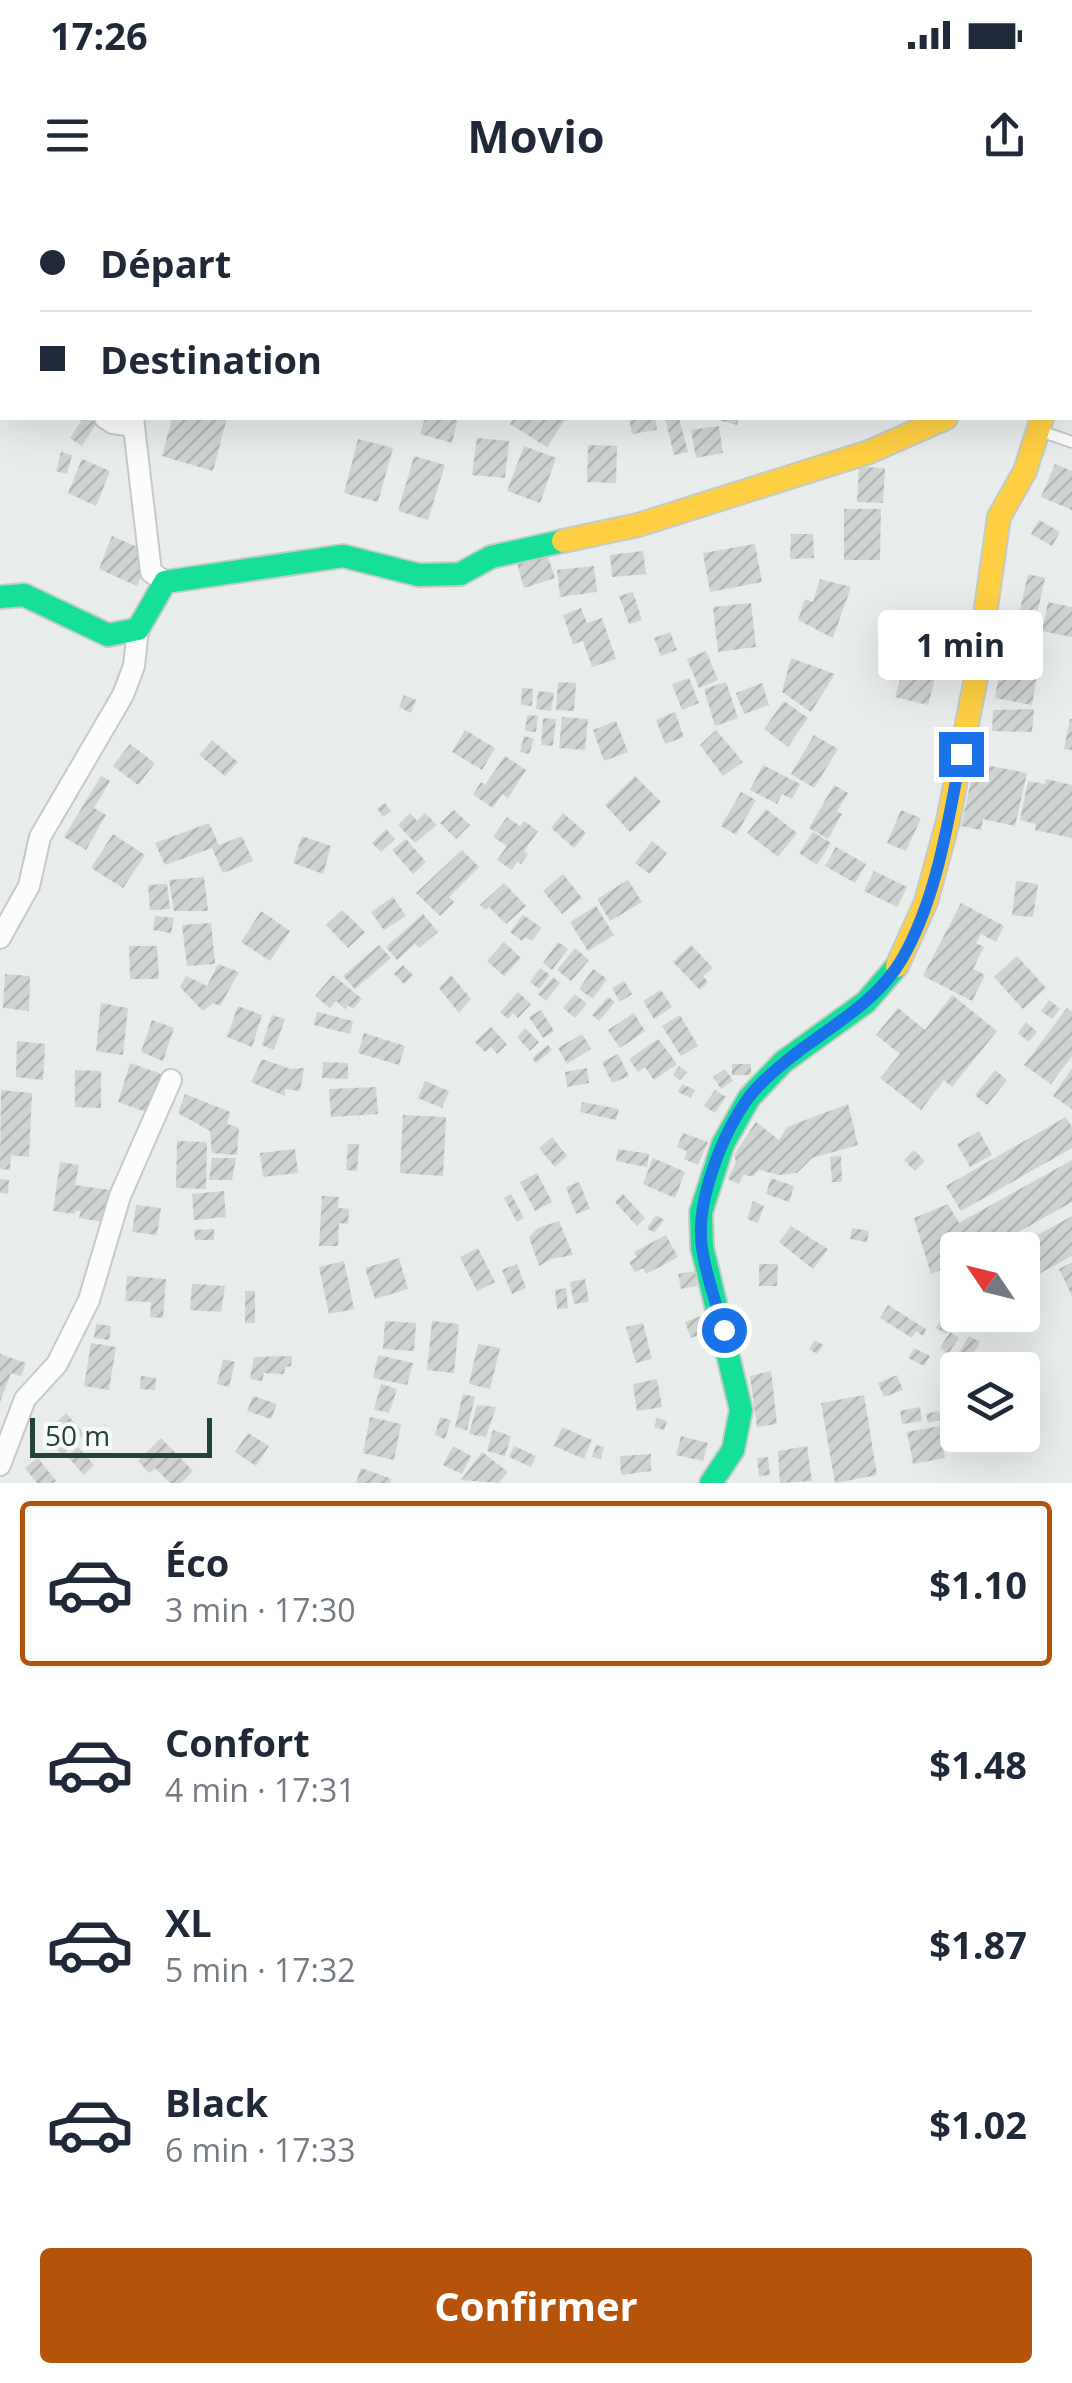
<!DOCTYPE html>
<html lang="fr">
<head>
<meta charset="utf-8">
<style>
  body { margin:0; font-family:"Open Sans",sans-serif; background:#f2f2f3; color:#1f2937; height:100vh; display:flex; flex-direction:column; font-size:38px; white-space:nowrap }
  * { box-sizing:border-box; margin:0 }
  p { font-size:32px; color:#747a83 }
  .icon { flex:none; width:55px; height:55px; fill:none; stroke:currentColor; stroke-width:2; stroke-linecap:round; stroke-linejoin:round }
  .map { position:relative; height:1283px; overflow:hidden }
  .side { display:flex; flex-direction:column; background:#fff; flex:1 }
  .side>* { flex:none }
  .hud { position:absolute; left:0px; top:0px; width:1072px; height:220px; box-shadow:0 10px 40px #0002; display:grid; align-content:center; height:220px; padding:0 40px; background:#fff }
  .needle { width:65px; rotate:305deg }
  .fabs { position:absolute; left:940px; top:1032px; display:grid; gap:20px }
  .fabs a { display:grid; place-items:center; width:100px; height:100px; border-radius:10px; background:#fff; box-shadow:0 10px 40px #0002; font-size:50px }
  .scale { position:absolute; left:30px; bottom:25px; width:182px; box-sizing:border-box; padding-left:10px; border:5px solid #24423a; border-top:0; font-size:28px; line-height:35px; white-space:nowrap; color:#24423a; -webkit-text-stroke:8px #f7fbf9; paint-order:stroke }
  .end { position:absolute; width:45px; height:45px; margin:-22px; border:12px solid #1a73e8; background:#fff; box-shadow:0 0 0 5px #fff }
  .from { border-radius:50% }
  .bubble { position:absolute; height:70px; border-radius:10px; background:#fff; box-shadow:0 10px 40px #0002; font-size:32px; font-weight:700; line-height:70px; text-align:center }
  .hud b { display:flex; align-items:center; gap:35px; height:95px; font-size:38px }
  .hud b+b { border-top:2px solid #e0e1e3 }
  .hud i { width:25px; height:25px; background:#1f2937 }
  ul { padding:18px 0 0; list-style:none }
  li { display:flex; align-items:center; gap:30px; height:165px; margin:0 20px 15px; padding:0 20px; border:5px solid transparent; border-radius:10px }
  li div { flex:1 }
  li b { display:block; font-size:38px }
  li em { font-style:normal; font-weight:700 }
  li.on { border-color:#b45309 }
  li>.icon { width:90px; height:90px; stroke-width:1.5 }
  .button { display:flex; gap:20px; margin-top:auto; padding:20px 40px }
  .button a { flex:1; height:115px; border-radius:10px; background:#b45309; color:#fff; font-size:40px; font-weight:700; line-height:115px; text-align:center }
  .status { display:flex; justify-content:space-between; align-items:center; height:70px; padding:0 50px; background:#fff; direction:ltr }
  .status svg { height:28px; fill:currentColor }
  header { display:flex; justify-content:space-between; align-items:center; height:130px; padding:0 40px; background:#fff; font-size:45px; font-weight:700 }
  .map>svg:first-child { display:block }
  .building { fill:url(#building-hatch) }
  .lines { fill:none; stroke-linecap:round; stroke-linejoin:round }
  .lane-casing { stroke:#c5cac8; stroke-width:14 }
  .street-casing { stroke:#c5cac8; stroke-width:24 }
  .fast-casing { stroke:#c3cbc8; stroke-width:26 }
  .slow-casing { stroke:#c3cbc8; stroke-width:26 }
  .lane { stroke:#fcfcfc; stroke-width:10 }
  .street { stroke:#fcfcfc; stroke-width:20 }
  .fast { stroke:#16e098; stroke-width:22 }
  .slow { stroke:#ffcf43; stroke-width:22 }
  .route { stroke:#1a73e8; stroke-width:12 }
</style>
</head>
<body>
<div class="status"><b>17:26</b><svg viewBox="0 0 49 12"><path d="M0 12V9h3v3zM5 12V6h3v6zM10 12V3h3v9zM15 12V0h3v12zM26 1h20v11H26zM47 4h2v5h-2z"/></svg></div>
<header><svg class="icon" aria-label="menu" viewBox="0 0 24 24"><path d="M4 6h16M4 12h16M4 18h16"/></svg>Movio<svg class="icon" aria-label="share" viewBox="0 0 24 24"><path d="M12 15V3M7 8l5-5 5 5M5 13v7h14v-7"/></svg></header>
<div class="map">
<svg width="1072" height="1283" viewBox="0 0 1072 1283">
  <defs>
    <pattern id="building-hatch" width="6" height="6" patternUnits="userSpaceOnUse" patternTransform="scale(2.5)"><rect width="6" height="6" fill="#cfd4d2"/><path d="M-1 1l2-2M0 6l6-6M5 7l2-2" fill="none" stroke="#b2b7b5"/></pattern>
  </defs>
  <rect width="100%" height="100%" fill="#e8edeb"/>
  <path class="building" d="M83 218 97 222 82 246 70 238Z
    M172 218H227L213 271 162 256Z
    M425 218H458L452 243 420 234Z
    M514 218H566L547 247 510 224Z
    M629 218H655L657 230 632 234Z
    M665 218H679L688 252 674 255Z
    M710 218H739L737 225Z
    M719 226 723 253 696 258 691 230Z
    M477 238 509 241 505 278 472 275Z
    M358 239 393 248 378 302 344 293Z
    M588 245 617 246 616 283 587 282Z
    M524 246 556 258 540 303 507 291Z
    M61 252 72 255 67 274 56 271Z
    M414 256 445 265 428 320 398 311Z
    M82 259 110 271 96 306 68 293Z
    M1055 264 1072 271V310L1041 297Z
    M859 267 885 268 883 303 857 302Z
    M844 309H881L880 360H844Z
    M1039 320 1060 332 1052 346 1031 334Z
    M791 334H813L814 358 790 359Z
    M112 336 151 353 137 386 99 369Z
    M755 344 762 382 710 392 703 353Z
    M643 351 646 374 612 377 610 355Z
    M547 354 555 378 524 388 517 364Z
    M594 366 597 392 560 397 557 370Z
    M1028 374 1045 378 1033 432 1016 428Z
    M820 379 851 387 833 438 798 420 805 399 813 402Z
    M633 392 642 420 629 424 619 396Z
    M1048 402 1072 407V437L1042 431Z
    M751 403 756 447 718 452 713 407Z
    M581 408 587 423 602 418 616 459 592 467 583 441 573 444 563 415Z
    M670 432 677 450 661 456 654 438Z
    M909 447 941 456 928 505 895 497Z
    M706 451 718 480 699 488 687 459Z
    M791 458 835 474 811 512 782 492Z
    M1001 463 1038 470 1032 505 995 498Z
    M689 478 699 503 682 510 672 484Z
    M558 482 576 483 574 511 556 510Z
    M726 482 738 518 715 526 704 489Z
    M762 483 769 505 744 514 736 493Z
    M522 488 533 489 532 506 521 505Z
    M538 491 554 493 551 511 536 509Z
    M404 495 416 500 411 513 399 507Z
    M784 501 808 518 788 547 764 529Z
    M1034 509 1032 532 992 531 993 510Z
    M675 512 684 537 665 544 656 520Z
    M527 515 538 516 536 532 525 531Z
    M562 517 588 519 585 550 559 548Z
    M543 518 556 519 553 546 541 545Z
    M1070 519H1072V550L1064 549Z
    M616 521 628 552 604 561 593 530Z
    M465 530 495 548 482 570 452 552Z
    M716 530 743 562 723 576 700 545Z
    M814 535 838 549 814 588 791 574Z
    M524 536 534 539 529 554 520 552Z
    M212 540 238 562 225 576 199 555Z
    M130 544 155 563 138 585 113 566Z
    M505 556 526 570 508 598 502 594 493 608 473 595 481 582 485 585Z
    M975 563 1027 573 1015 626 983 619 981 630 961 626Z
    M763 565 800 584 792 599 782 594 777 604 750 590Z
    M101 576 110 581 94 608 106 615 86 650 64 637Z
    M635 576 661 602 630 632 605 605Z
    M1046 579 1072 585V638L1035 630 1036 624 1020 620 1028 581 1045 584Z
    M834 585 848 593 837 611 842 614 828 639 809 628Z
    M741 592 756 600 736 635 721 626Z
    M385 603 391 611 383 617 377 608Z
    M766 609 797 633 778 657 747 633Z
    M454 610 470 625 456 639 440 623Z
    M901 610 921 618 906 651 887 643Z
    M410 613 417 621 425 613 437 625 415 643 398 625Z
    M563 613 586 633 574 648 551 628Z
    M507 617 520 626 524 621 538 631 524 651 528 654 521 664 517 662 512 670 497 660 507 646 493 637Z
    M209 623 219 645 242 636 253 661 223 673 212 648 165 665 155 643Z
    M386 629 395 639 381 652 372 643Z
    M813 632 831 643 817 665 799 653Z
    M113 634 145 655 123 688 91 668Z
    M302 636 331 646 323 674 293 663Z
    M406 639 426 662 413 674 392 650Z
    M652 641 667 653 650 674 635 663Z
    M836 647 866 664 855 683 825 666Z
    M462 650 479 667 449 697 454 702 440 716 416 693Z
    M874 671 907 687 897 707 864 691Z
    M563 674 582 698 562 714 543 691Z
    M204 677 208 711H174L169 680Z
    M628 680 642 702 610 721 597 699Z
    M1016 681 1038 684 1033 717 1012 715Z
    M504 683 526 706 506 724 489 707 486 710 480 705Z
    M167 684 170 709 150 710 148 685Z
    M393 697 406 716 384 730 371 712Z
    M961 703 1004 726 996 742 981 734 976 743 984 747 973 769 985 775 972 801 923 776Z
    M596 706 614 735 588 751 570 722Z
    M342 710 365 732 348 748 326 725Z
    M261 711 290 731 270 761 241 742Z
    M423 714 438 732 419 748 415 744 397 760 386 747Z
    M523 715 542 728 532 741 525 737 522 741 510 732Z
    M155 716 174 718 171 733 153 730Z
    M211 723 215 764 187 766 182 725Z
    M504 742 521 758 504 776 487 761Z
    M558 742 568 749 552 770 543 763Z
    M379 745 391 758 355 789 343 776Z
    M691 745 713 768 703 776 708 782 700 790 673 762Z
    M129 746H157L159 779H130Z
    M575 748 589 760 571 781 557 770Z
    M1017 756 1046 788 1023 809 994 777Z
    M218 764 239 772 220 806 213 803 203 811 180 787 186 776 207 786Z
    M403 765 413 775 404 784 394 774Z
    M540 768 550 775 539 789 530 782Z
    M593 769 607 779 593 799 579 789Z
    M5 774 30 776 29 811 3 808Z
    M333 775 362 799 353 809 348 805 345 809 336 801 330 808 315 796Z
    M451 775 471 799 459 813 439 788Z
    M553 777 560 783 546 801 538 794Z
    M624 781 632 794 620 802 612 788Z
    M661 790 672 807 654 819 643 801Z
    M518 792 531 804 518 818 513 813 508 819 500 812Z
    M575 794 587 804 575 818 563 808Z
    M952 795 997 831 952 887 944 880 921 910 880 878 900 854 876 835 898 808 925 830Z
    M608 797 615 802 599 821 592 815Z
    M1049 800 1060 809 1052 819 1041 811Z
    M101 803 128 808 123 855 96 851Z
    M238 806 262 815 252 847 227 837Z
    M1067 808 1072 812V856L1051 884 1024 865Z
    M541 810 554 831 543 838 529 817Z
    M317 812 353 821 350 834 314 825Z
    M634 813 645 831 620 848 608 830Z
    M272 815 285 819 274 850 262 845Z
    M680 815 698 846 681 856 662 826Z
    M152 820 174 828 163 861 141 852Z
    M1026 822 1037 832 1029 842 1018 833Z
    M491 827 507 844 497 854 491 847 485 852 475 842Z
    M525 828 539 842 530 851 517 837Z
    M364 833 405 846 399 865 358 853Z
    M582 834 591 849 567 864 558 848Z
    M658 839 677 864 654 880 645 867 638 872 629 859Z
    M17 841 45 844 43 880 16 877Z
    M548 845 552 850 536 863 532 858Z
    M618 854 629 876 612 883 602 862Z
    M262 859 291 869 304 868 300 891 285 889V896L251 882Z
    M323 862 348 863V879L322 878Z
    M130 863 167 876 155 915 118 902Z
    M732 864H751V875H732Z
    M679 866 687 872 680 880 673 875Z
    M587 868 589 883 567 887 565 872Z
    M1072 868V909L1053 896Z
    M725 869 733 881 721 889 713 877Z
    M75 870 101 871V908L75 907Z
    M995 870 1007 880 987 905 975 895Z
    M425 881 449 891 442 908 418 898Z
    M682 884 695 890 691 898 678 892Z
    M376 887 378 914 331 917 329 889Z
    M1 890 32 893 29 957 11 955 10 970 0 969Z
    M715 890 726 897 715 913 704 906Z
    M185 894 230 912 227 924 239 928 237 955 212 953 210 931 178 913Z
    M582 902 619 909 616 920 580 912Z
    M848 904 858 945 812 958 797 973 779 975 759 970 753 976 743 975 739 984 728 979 736 962 734 955 756 922 779 940 787 927Z
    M403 915 446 917 443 976 400 973Z
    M1066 917 1072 927V948L961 1011 946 986Z
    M979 931 992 955 970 967 957 944Z
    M683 933 708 942 698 965 684 959 687 951 677 947Z
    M552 937 567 956 555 967 539 948Z
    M177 941 207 942 206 989 176 988Z
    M348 944H359L357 971 346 970Z
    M295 949 298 973 263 977 260 953Z
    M618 949 649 954 647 967 616 961Z
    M914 950 925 961 915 971 904 960Z
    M841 956 842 982H832L830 957Z
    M212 958H236L232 980H209Z
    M653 958 685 972 675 998 643 984Z
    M1072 960V1002L986 1050H958V1063L931 1074 914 1018 948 1004 959 1023Z
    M60 962 79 965 75 985 109 990 104 1022 79 1018 81 1011H75V1014L53 1011Z
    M537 973 552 1002 535 1011 520 982Z
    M771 978 794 986 789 1002 766 994Z
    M0 979 9 980 8 994 0 993Z
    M579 982 590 1009 576 1014 566 987Z
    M224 991 226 1017 194 1020 192 994Z
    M511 994 524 1018 517 1022 504 998Z
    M623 994 645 1018 637 1026 615 1002Z
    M322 996 339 997 338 1008 349 1009 348 1024 339 1023 338 1046H319Z
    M753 1001 764 1006 758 1023 747 1019Z
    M136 1005 161 1008 157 1035 132 1032Z
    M656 1015 664 1020 654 1033 647 1028Z
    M1072 1016V1056L1022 1083V1050H1010Z
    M559 1021 573 1055 551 1059 539 1066 529 1037 538 1028Z
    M791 1026 828 1049 813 1069 779 1042Z
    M852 1028 869 1031 867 1042 850 1039Z
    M214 1029V1040H195L194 1030Z
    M666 1035 678 1057 646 1074 643 1068 635 1072 629 1062 637 1057 634 1052Z
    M478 1048 495 1082 477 1091 460 1057Z
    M399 1058 408 1089 375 1099 365 1068Z
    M344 1061 354 1109 329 1114 319 1067Z
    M1072 1062V1096L1059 1069Z
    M517 1064 526 1088 512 1094 502 1070Z
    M759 1064H778L777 1086H759Z
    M695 1071 697 1086 681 1089 678 1074Z
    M127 1076 166 1079 163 1118 150 1117 151 1102 125 1101Z
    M585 1079 589 1102 574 1104 570 1082Z
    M192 1084 225 1086 221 1112 190 1110Z
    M566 1088 568 1108 557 1109 555 1090Z
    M245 1091H255V1123H245Z
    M888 1105 926 1129 923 1136 916 1131 912 1138 880 1118Z
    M958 1110V1115L969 1118 964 1127 952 1119Z
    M709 1113 715 1129 691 1138 685 1122Z
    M940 1120 951 1126 946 1134 936 1128Z
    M385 1121 416 1123 414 1151 383 1149Z
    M432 1121 459 1124 454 1173 427 1170Z
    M643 1123 652 1159 636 1163 626 1127Z
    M96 1124 111 1126 109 1140 94 1138Z
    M950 1132 959 1138 948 1154 940 1148Z
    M969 1136 980 1142 969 1161 958 1154Z
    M815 1140 823 1145 817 1154 809 1149Z
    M91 1143 116 1147 109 1190 84 1186Z
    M478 1144 500 1148 490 1189 469 1184Z
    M914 1148 930 1156 924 1166 908 1158Z
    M988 1151 998 1159 993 1166 983 1159Z
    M0 1154 26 1163 21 1176 11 1173 0 1202Z
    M378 1155 413 1163 407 1185 373 1178Z
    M292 1156 291 1166 285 1167 284 1174 264 1173 262 1181 250 1179 254 1157Z
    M223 1159 235 1162 229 1187 217 1184Z
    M771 1171 777 1224 757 1227 750 1176Z
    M897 1175 903 1190 884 1197 878 1183Z
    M141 1176 156 1178 155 1190 140 1189Z
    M657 1179 662 1207 637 1211 633 1184Z
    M381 1184 397 1189 389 1213 374 1209Z
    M463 1194 475 1197 467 1230 455 1227Z
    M864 1195 877 1275 835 1283 821 1203Z
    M253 1196 277 1204 271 1219 247 1211Z
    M477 1205 496 1207 486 1237 469 1234Z
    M920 1207 922 1221 902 1224 900 1211Z
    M939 1211 941 1220 928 1223 926 1214Z
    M66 1213 84 1234 62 1256 46 1233Z
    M370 1217 401 1224 394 1260 363 1253Z
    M440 1217 451 1220 445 1239 435 1235Z
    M657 1218 667 1221 664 1230 654 1227Z
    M940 1226 945 1258 913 1264 907 1232Z
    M562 1227 592 1240 584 1259 554 1246Z
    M493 1230 511 1236 505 1256 487 1251Z
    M248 1233 269 1246 256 1266 235 1252Z
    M681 1236 708 1243 703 1261 676 1255Z
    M161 1238 193 1271 181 1283H170L155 1268 149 1273 138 1261Z
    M596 1245 604 1247 601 1259 592 1257Z
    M453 1246 471 1256 462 1274 443 1265Z
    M514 1246 536 1256 531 1267 509 1257Z
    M807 1246 812 1281 780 1283 778 1251Z
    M78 1247 94 1265 84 1275 67 1256Z
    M482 1252 508 1272 499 1283 461 1280Z
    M651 1254V1271L621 1275 620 1256Z
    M768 1257 770 1275 759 1276 757 1258Z
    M38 1258 56 1281 53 1283H37L25 1268Z
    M361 1268 392 1279 390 1283H356Z"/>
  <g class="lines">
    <defs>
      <path id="lane" d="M1040 231 1072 242"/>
      <path id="street" d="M555 0 558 2
        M1070 70H1072
        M105 218 113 223 134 226
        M133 218 151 372 165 382
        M0 738 29 686 40 637 123 495 134 466 138 429
        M0 1265 25 1199 57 1164 89 1100 120 996 171 880"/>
      <path id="fast" d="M0 397 24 395 108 435 138 429 165 382 343 356 419 375 460 374 491 357 563 341
        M711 1283 733 1250 741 1210 702 1047 701 1012 723 944 749 898 783 862 866 802 897 766"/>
      <path id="slow" d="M1070 153 1072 149
        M563 341 638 325 869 252 946 218
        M897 766 926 702 948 621 976 478 999 317 1025 271 1042 218"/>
    </defs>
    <use href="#lane" class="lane-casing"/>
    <use href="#street" class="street-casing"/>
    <use href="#fast" class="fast-casing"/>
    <use href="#slow" class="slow-casing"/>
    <use href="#lane" class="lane"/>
    <use href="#street" class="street"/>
    <use href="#fast" class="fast"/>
    <use href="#slow" class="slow"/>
  </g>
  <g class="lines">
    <path class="route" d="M724 1130C716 1103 706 1076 702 1048 695 1003 722 934 749 897 762 880 782 864 799 851 835 824 879 799 902 759 937 698 948 622 961 554"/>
  </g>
</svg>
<div class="fabs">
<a><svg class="needle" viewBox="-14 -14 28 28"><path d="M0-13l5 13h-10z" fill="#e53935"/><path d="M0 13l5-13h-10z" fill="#747a83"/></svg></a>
<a><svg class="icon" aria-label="layers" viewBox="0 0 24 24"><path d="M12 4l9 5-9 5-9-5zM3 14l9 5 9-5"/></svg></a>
</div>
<div class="scale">50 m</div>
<i class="end from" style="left:724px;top:1130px"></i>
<i class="end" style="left:961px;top:554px"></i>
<div class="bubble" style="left:878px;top:410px;width:165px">1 min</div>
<div class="hud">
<b><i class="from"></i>Départ</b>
<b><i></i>Destination</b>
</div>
</div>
<section class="side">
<ul>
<li class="on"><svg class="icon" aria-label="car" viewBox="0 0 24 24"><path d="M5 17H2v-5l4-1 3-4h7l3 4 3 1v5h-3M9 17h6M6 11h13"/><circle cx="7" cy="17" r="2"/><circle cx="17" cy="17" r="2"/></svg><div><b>Éco</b><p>3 min · 17:30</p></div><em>$1.10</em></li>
<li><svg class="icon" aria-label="car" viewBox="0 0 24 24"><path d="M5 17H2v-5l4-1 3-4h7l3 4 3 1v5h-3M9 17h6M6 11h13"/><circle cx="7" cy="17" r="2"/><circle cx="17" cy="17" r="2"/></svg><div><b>Confort</b><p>4 min · 17:31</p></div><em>$1.48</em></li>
<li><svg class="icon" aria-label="car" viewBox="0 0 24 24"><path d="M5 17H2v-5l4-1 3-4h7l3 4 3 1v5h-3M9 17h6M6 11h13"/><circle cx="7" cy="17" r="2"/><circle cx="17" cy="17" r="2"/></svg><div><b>XL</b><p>5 min · 17:32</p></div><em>$1.87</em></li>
<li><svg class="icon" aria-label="car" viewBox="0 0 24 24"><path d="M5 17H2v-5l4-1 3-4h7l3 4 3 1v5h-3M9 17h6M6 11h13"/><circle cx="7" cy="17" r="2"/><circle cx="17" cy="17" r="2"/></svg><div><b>Black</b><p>6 min · 17:33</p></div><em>$1.02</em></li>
</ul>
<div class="button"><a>Confirmer</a></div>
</section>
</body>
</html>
